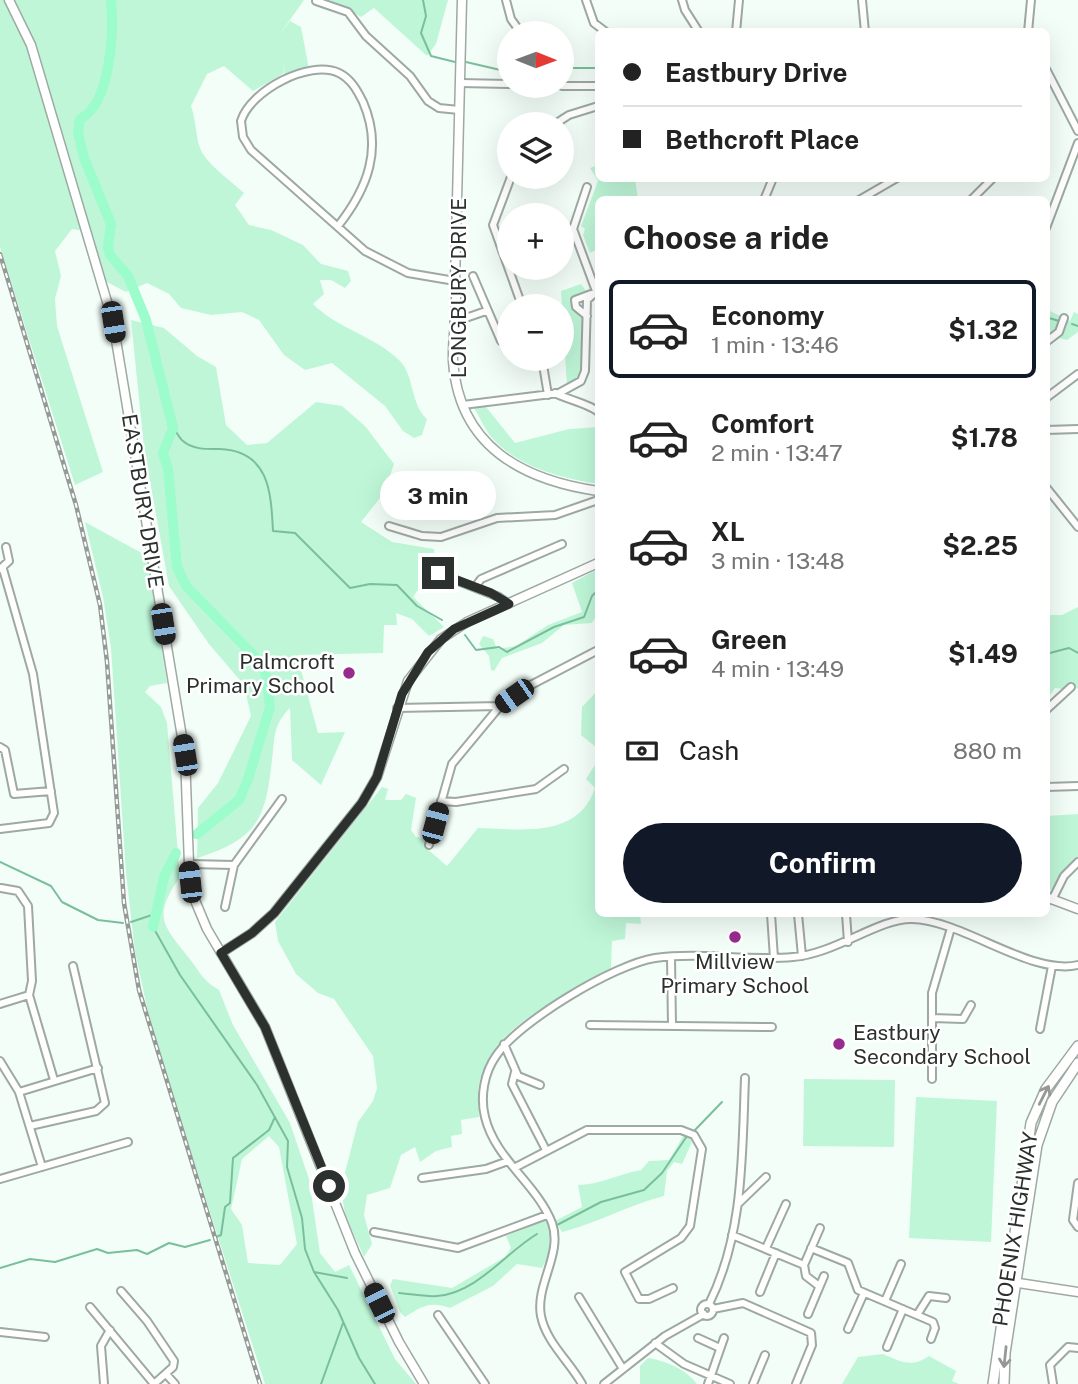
<!DOCTYPE html>
<html lang="en">
<head>
<meta charset="utf-8">
<style>
  body { margin:0; font-family:"Public Sans",sans-serif; background:#f2f2f2; color:#222; height:100vh; display:flex; flex-direction:column; font-size:26px; white-space:nowrap }
  * { box-sizing:border-box; margin:0 }
  p { font-size:23px; color:#767676 }
  .icon { flex:none; width:38px; height:38px; fill:none; stroke:currentColor; stroke-width:2; stroke-linecap:round; stroke-linejoin:round }
  .map { position:relative; flex:1; overflow:hidden }
  .sheet { position:absolute; left:595px; top:196px; width:455px; height:721px; display:flex; flex-direction:column; background:#fff; border-radius:10px; box-shadow:0 7px 28px #0002 }
  .sheet>* { flex:none }
  .guide { position:absolute; left:595px; top:28px; width:455px; height:154px; border-radius:10px; box-shadow:0 7px 28px #0002; display:grid; align-content:center; height:154px; padding:0 28px; background:#fff }
  .needle { width:46px; rotate:91deg }
  .controls { position:absolute; left:497px; top:21px; display:grid; gap:14px }
  .controls a { display:grid; place-items:center; width:77px; height:77px; border-radius:50%; background:#fff; box-shadow:0 7px 28px #0002; font-size:35px }
  .end { position:absolute; width:32px; height:32px; margin:-16px; border:9px solid #2c302e; background:#fff; box-shadow:0 0 0 4px #fff }
  .from { border-radius:50% }
  .bubble { position:absolute; height:49px; border-radius:24px; background:#fff; box-shadow:0 7px 28px #0002; font-size:23px; font-weight:700; line-height:49px; text-align:center }
  .car { position:absolute; width:21px; height:42px; margin:-21px -10px; border-radius:9px; box-shadow:0 0 5px 2px #0007; background:linear-gradient(#222 24%,#8ab4d8 0 40%,#222 0 76%,#8ab4d8 0 86%,#222 0) }
  .guide b { display:flex; align-items:center; gap:24px; height:66px; font-size:26px }
  .guide b+b { border-top:2px solid #e0e0e0 }
  .guide i { width:18px; height:18px; background:#222 }
  ul { padding:0; list-style:none }
  li { display:flex; align-items:center; gap:21px; height:98px; margin:0 14px 10px; padding:0 14px; border:4px solid transparent; border-radius:10px }
  li div { flex:1 }
  li b { display:block; font-size:26px }
  li em { font-style:normal; font-weight:700 }
  li.selected { border-color:#111827 }
  li>.icon { width:63px; height:63px; stroke-width:1.5 }
  h2 { padding:0 28px; font-size:32px; line-height:84px }
  .pay { display:flex; align-items:center; gap:18px; height:77px; padding:0 28px; font-size:26px }
  .pay p { margin-inline-start:auto }
  .button { display:flex; gap:14px; margin-top:auto; padding:14px 28px }
  .button a { flex:1; height:80px; border-radius:42px; background:#111827; color:#fff; font-size:28px; font-weight:700; line-height:80px; text-align:center }
  .map>svg:first-child { display:block }
  .green { fill:#bff6d8; fill-rule:evenodd }
  .lines { fill:none; stroke-linecap:round; stroke-linejoin:round }
  .stream { stroke:#7abf9c; stroke-width:2 }
  .river { stroke:#9cfccb; stroke-width:10 }
  .minor-casing { stroke:#9ea9a2; stroke-width:10 }
  .tertiary-casing { stroke:#9ea9a2; stroke-width:11 }
  .secondary-casing { stroke:#9ea9a2; stroke-width:12 }
  .minor { stroke:#fff; stroke-width:6 }
  .tertiary { stroke:#fff; stroke-width:8 }
  .secondary { stroke:#fff; stroke-width:9 }
  .rail-casing { stroke:#949b97; stroke-width:4.5 }
  .rail { stroke:#fff; stroke-width:2; stroke-dasharray:5; stroke-linecap:butt }
  .oneway { stroke:#969896 }
  .route { stroke:#2c302e; stroke-width:9 }
  .poi-dot { fill:#972c8f; stroke:#fff; stroke-width:2.5 }
  .labels { text-anchor:middle; dominant-baseline:central; stroke-width:5; stroke-linejoin:round; paint-order:stroke }
  .street-label { font-size:21px; fill:#2c302e; stroke:#fff }
  .poi-label { font-size:21px; fill:#2c302e; stroke:#fff; text-anchor:end }
</style>
</head>
<body>
<div class="map">
<svg width="1078" height="1384" viewBox="0 0 1078 1384">
  <rect width="100%" height="100%" fill="#f3fef8"/>
  <path class="green" d="M0 0H304L280 34 290 21 301 27 309 69 285 77 283 60 284 73 253 91 224 66 207 74 191 106C197 121 195 142 203 154 213 169 231 181 244 193L235 205 249 225 271 230 303 245 321 264 348 271 351 281 345 288 331 280H320L324 294 313 304C338 329 375 336 400 361 415 377 410 404 427 419L422 435 414 438 403 431 385 406 332 363 305 370 284 355 259 320 242 312 211 315 181 308 169 294 147 283 126 292 105 281 91 232 72 229 55 251 61 276 55 299 57 326 103 472 75 485 0 247Z
    M329 0H448L436 44 427 56 374 8 361 17Z
    M598 165V178L635 179 638 199 598 200V249L590 253 583 235 585 229 581 226 598 181 590 168Z
    M581 284 586 291 572 298C571 310 581 312 583 322 587 337 583 363 580 378L567 386 561 291Z
    M1046 309 1070 321 1074 312 1078 314V332L1067 340 1047 335Z
    M131 320 164 328 197 356 216 367 226 425 247 445 267 443 316 402 342 406 365 426 394 464 384 493 361 522 392 542 434 549 435 566 413 597 444 627 429 636 412 619 396 613 397 625H384L383 653 297 655 318 733 345 732 321 785 292 760 290 708C276 722 275 731 273 751 266 815 263 837 197 858L198 808 218 783 251 716 244 685 209 644 169 586 144 448Z
    M482 402 515 443 569 429 598 427V484C561 478 520 468 493 439 485 430 479 416 473 406Z
    M85 522 147 556 167 683 150 686 145 692 161 707 167 723 180 877C152 917 163 925 189 958 199 971 204 982 219 990L233 1025 290 1123 309 1179 320 1253 335 1272 349 1265 395 1359 416 1384H265L176 1106 148 1012 135 952 126 873 111 648 103 597ZM269 1136 279 1147 297 1244 280 1265 248 1263 242 1225 231 1209 242 1159Z
    M598 569V621L596 616 592 623 564 625 542 643 502 658 494 671 491 670 489 656 479 644 483 636 493 639 497 649 516 646 548 625 582 612 572 583Z
    M1078 607V689L1069 682 1063 689 1055 688 1051 694 1047 693 1046 615H1062Z
    M598 690V749L581 735 582 707Z
    M598 760V914H640L641 924 626 923 625 939 612 941 611 968C564 998 492 1024 479 1084 477 1094 479 1107 479 1117L461 1120 462 1134 451 1136 452 1147 436 1151 420 1162 415 1147 401 1155 390 1188 367 1195 364 1215 372 1244 364 1257 345 1215 341 1188 358 1122 373 1101 377 1088 373 1056 334 999 318 993 296 974 278 941 275 922 382 787 388 789 385 800H401L406 794 416 798 411 830 416 837 426 839 425 847 447 866 478 828C521 829 578 839 595 788L586 779Z
    M1078 814V857L1050 891 1047 890V816Z
    M804 1079 895 1080 894 1147 803 1146Z
    M916 1097 997 1101 991 1242 909 1238Z
    M685 1133 692 1142 682 1164 674 1162 667 1171 664 1196C628 1205 598 1223 562 1232L555 1221 582 1207 578 1185C599 1185 619 1174 641 1170L649 1161 669 1160Z
    M546 1220C552 1237 551 1252 542 1268L517 1264 493 1286 450 1308C431 1301 422 1306 405 1317L400 1312 390 1285 393 1279 452 1288 505 1257 511 1248 506 1236Z
    M883 1354C901 1362 912 1368 929 1356L956 1371 952 1381 959 1384H842L858 1357Z
    M648 1358C666 1361 686 1369 697 1384H640V1366Z"/>
  <g class="lines">
    <path class="stream" d="M423 0 426 16 421 33 431 56 455 62
      M466 62 509 72
      M562 68H598
      M1046 317 1059 321
      M1072 324 1078 326
      M173 428C177 432 179 438 183 441 193 450 208 449 220 449 270 451 271 494 273 531L295 533 350 588 370 584 397 585 417 606 442 620
      M465 635 476 650 499 647 507 652 554 627 584 617 592 596 598 590
      M1046 654 1069 648 1078 653
      M0 862 51 886 62 902 98 920 123 923
      M131 922 155 914
      M153 927 180 975 257 1085 288 1141 287 1167 302 1218 305 1249 314 1272 338 1310 359 1358 375 1384
      M695 1130 722 1102
      M557 1225 601 1202 644 1190 662 1173 687 1136
      M216 1237 221 1235 225 1207 230 1203 233 1158 269 1130 275 1117
      M0 1268 30 1259 55 1262 97 1249 108 1253 137 1250 147 1254 169 1243 185 1247 210 1240
      M314 1272 347 1278
      M399 1293C411 1294 425 1297 437 1296 477 1293 505 1253 537 1234
      M321 1384 343 1323"/>
    <path class="river" d="M111 0C114 31 111 104 80 119L78 132 84 158 111 224 108 247 110 255 128 276 146 320 173 428 163 453 168 469 177 567 186 586 262 664 267 679 270 707 248 779 239 800 197 834
      M153 927 164 877 176 853"/>
    <defs>
      <path id="minor" d="M506 0 511 19 521 33
        M586 0 594 23 606 32
        M682 0 685 10 699 32
        M862 0 865 32
        M316 1 348 12 366 36 410 76 428 101 439 108 459 110
        M736 32 739 0
        M1028 32 1031 0
        M1046 69 1078 131
        M460 83 509 84
        M562 86H598
        M555 124 569 115 598 106
        M511 177 493 225 522 306
        M587 187 573 229 596 291
        M764 200 773 178
        M859 200 897 178
        M971 200 993 178
        M338 226C368 188 383 148 363 102 357 90 351 79 339 73 309 59 250 91 241 121L243 137 251 150 365 251 408 273 455 281
        M1046 228 1078 143
        M473 276 501 341
        M587 316 576 307 575 300 591 294
        M454 322 486 311
        M1046 342 1059 332 1064 318
        M542 359 548 395
        M555 393C566 399 592 405 598 412
        M1046 398 1078 374
        M463 405 559 393 581 381 585 371 587 300 598 290
        M1046 430 1078 429
        M1046 487 1078 527
        M389 526 422 536 441 537 497 518 555 515 598 500
        M0 569 9 561 6 547
        M438 573 499 597 509 604
        M475 587 481 579 562 544
        M397 708 500 706 529 686 598 650
        M1046 710 1071 687
        M0 747 5 750 14 794 51 791
        M1046 787 1078 786
        M441 801 456 802 536 789 564 769
        M0 829 49 823 54 813 33 674 3 569
        M429 845 452 764 500 706
        M189 864 234 865
        M1 888 18 891 28 906 32 981 29 995 54 1080
        M1052 900 1064 876 1078 862
        M225 907 234 865 282 799
        M771 914 774 958
        M798 914 802 956
        M846 914 848 942
        M671 957 672 1026
        M0 1004 29 995
        M932 1018 963 1019 971 1005
        M590 1025 772 1027
        M1040 1029 1052 966
        M504 1044 518 1076 540 1085
        M0 1061 19 1092 42 1167
        M515 1072 512 1084 546 1150
        M932 1079V993L951 928
        M19 1092 98 1068
        M30 1126 96 1111 105 1103 73 966
        M514 1168 587 1130H681L694 1135 702 1149 690 1226 681 1238 625 1272 639 1299H649L673 1288
        M422 1178 486 1169 508 1161
        M0 1179 128 1142
        M1078 1183 1073 1220 1078 1227
        M739 1203 766 1177
        M374 1232 458 1248 547 1215
        M732 1235 804 1265
        M766 1248 786 1204
        M811 1248 848 1263 858 1290 933 1322 935 1328 931 1339
        M819 1286 806 1276 804 1265 820 1228
        M121 1291 147 1321 174 1361 173 1367 154 1384
        M760 1292 776 1253
        M579 1297 623 1369
        M885 1301 901 1264
        M709 1304C744 1234 742 1154 745 1078
        M701 1310a6 6 0 1 1 12 0a6 6 0 1 1-12 0Z
        M90 1307 154 1384
        M713 1309 743 1303 811 1333 812 1345 796 1384
        M808 1314 824 1276
        M438 1315 485 1384
        M917 1315 929 1296 946 1298
        M848 1329 864 1293
        M0 1332 45 1337
        M698 1338 720 1348
        M655 1343 684 1364 730 1384
        M887 1347 903 1309
        M166 1374 175 1384
        M104 1384 101 1346 110 1330
        M582 1384C570 1362 546 1342 541 1316 535 1285 563 1254 552 1223 537 1184 495 1159 485 1117 480 1097 484 1073 496 1056 518 1022 615 964 655 958 700 952 747 961 793 957 835 954 879 918 912 919 963 920 1030 976 1078 965
        M604 1384 665 1336 704 1314
        M708 1384 724 1338
        M753 1384 765 1355
        M1053 1384 1050 1365 1068 1347 1078 1348"/>
      <path id="tertiary" d="M9 0 31 45 113 322 185 755 189 864 194 898 207 929 265 1027 355 1253 399 1342 424 1384
        M462 0 455 281C459 308 452 334 453 361 459 447 523 480 598 491
        M1046 897 1078 909
        M221 953 252 933 274 913 362 803 377 777 408 681 441 639 467 622 598 563
        M1012 1282 1078 1292"/>
      <path id="secondary" d="M993 1384 1031 1123 1046 1089 1078 1046
        M1004 1384 1005 1353 1037 1145 1052 1102 1078 1063"/>
    </defs>
    <use href="#minor" class="minor-casing"/>
    <use href="#tertiary" class="tertiary-casing"/>
    <use href="#secondary" class="secondary-casing"/>
    <use href="#minor" class="minor"/>
    <use href="#tertiary" class="tertiary"/>
    <use href="#secondary" class="secondary"/>
    <defs>
      <path id="rail" d="M0 254 76 505 100 605 107 662 124 903 139 990 260 1384"/>
    </defs>
    <use href="#rail" class="rail-casing"/>
    <use href="#rail" class="rail"/>
  </g>
  <defs><path id="oneway-shaft" d="M-6 0H5M1.5-3L5.5 0L1.5 3" fill="none" stroke-width="1.6" stroke-linecap="round" stroke-linejoin="round" transform="scale(1.75)"/></defs>
  <g class="oneway">
    <use href="#oneway-shaft" transform="translate(1044 1095) rotate(-63)"/>
    <use href="#oneway-shaft" transform="translate(1005 1357) rotate(96)"/>
  </g>
  <g class="lines">
    <path class="route" d="M329 1186 265 1027 221 953 252 933 274 913 362 803 377 777 402 694 428 652 454 629 509 604 491 593 438 573"/>
  </g>
  <g class="poi-dot">
    <circle cx="349" cy="673" r="7"/>
    <circle cx="735" cy="937" r="7"/>
    <circle cx="839" cy="1044" r="7"/>
  </g>
  <g class="labels">
    <g class="street-label">
      <text transform="translate(458 288) rotate(-90)">LONGBURY DRIVE</text>
      <text transform="translate(143 501) rotate(81)">EASTBURY DRIVE</text>
      <text transform="translate(1015 1229) rotate(-81)">PHOENIX HIGHWAY</text>
    </g>
    <g class="poi-label">
      <text x="335" y="661">Palmcroft<tspan x="335" dy="24">Primary School</tspan></text>
      <text x="735" y="961" text-anchor="middle">Millview<tspan x="735" dy="24">Primary School</tspan></text>
      <text x="853" y="1032" text-anchor="start">Eastbury<tspan x="853" dy="24">Secondary School</tspan></text>
    </g>
  </g>
</svg>
<div class="controls">
<a><svg class="needle" viewBox="-14 -14 28 28"><path d="M0-13l5 13h-10z" fill="#e53935"/><path d="M0 13l5-13h-10z" fill="#767676"/></svg></a>
<a><svg class="icon" aria-label="layers" viewBox="0 0 24 24"><path d="M12 4l9 5-9 5-9-5zM3 14l9 5 9-5"/></svg></a>
<a>+</a>
<a>−</a>
</div>
<i class="end from" style="left:329px;top:1186px"></i>
<i class="end" style="left:438px;top:573px"></i>
<div class="bubble" style="left:380px;top:471px;width:116px">3 min</div>
<i class="car" style="left:113px;top:322px;rotate:171deg"></i>
<i class="car" style="left:163px;top:624px;rotate:171deg"></i>
<i class="car" style="left:514px;top:696px;rotate:235deg"></i>
<i class="car" style="left:185px;top:755px;rotate:351deg"></i>
<i class="car" style="left:435px;top:823px;rotate:15deg"></i>
<i class="car" style="left:190px;top:882px;rotate:354deg"></i>
<i class="car" style="left:379px;top:1303px;rotate:334deg"></i>
<div class="guide">
<b><i class="from"></i>Eastbury Drive</b>
<b><i></i>Bethcroft Place</b>
</div>
<section class="sheet">
<h2>Choose a ride</h2>
<ul>
<li class="selected"><svg class="icon" aria-label="car" viewBox="0 0 24 24"><path d="M5 17H2v-5l4-1 3-4h7l3 4 3 1v5h-3M9 17h6M6 11h13"/><circle cx="7" cy="17" r="2"/><circle cx="17" cy="17" r="2"/></svg><div><b>Economy</b><p>1 min · 13:46</p></div><em>$1.32</em></li>
<li><svg class="icon" aria-label="car" viewBox="0 0 24 24"><path d="M5 17H2v-5l4-1 3-4h7l3 4 3 1v5h-3M9 17h6M6 11h13"/><circle cx="7" cy="17" r="2"/><circle cx="17" cy="17" r="2"/></svg><div><b>Comfort</b><p>2 min · 13:47</p></div><em>$1.78</em></li>
<li><svg class="icon" aria-label="car" viewBox="0 0 24 24"><path d="M5 17H2v-5l4-1 3-4h7l3 4 3 1v5h-3M9 17h6M6 11h13"/><circle cx="7" cy="17" r="2"/><circle cx="17" cy="17" r="2"/></svg><div><b>XL</b><p>3 min · 13:48</p></div><em>$2.25</em></li>
<li><svg class="icon" aria-label="car" viewBox="0 0 24 24"><path d="M5 17H2v-5l4-1 3-4h7l3 4 3 1v5h-3M9 17h6M6 11h13"/><circle cx="7" cy="17" r="2"/><circle cx="17" cy="17" r="2"/></svg><div><b>Green</b><p>4 min · 13:49</p></div><em>$1.49</em></li>
</ul>
<div class="pay"><svg class="icon" aria-label="cash" viewBox="0 0 24 24"><path d="M3 7h18v10H3z"/><circle cx="12" cy="12" r="2"/></svg>Cash<p>880 m</p></div>
<div class="button"><a>Confirm</a></div>
</section>
</div>
</body>
</html>
